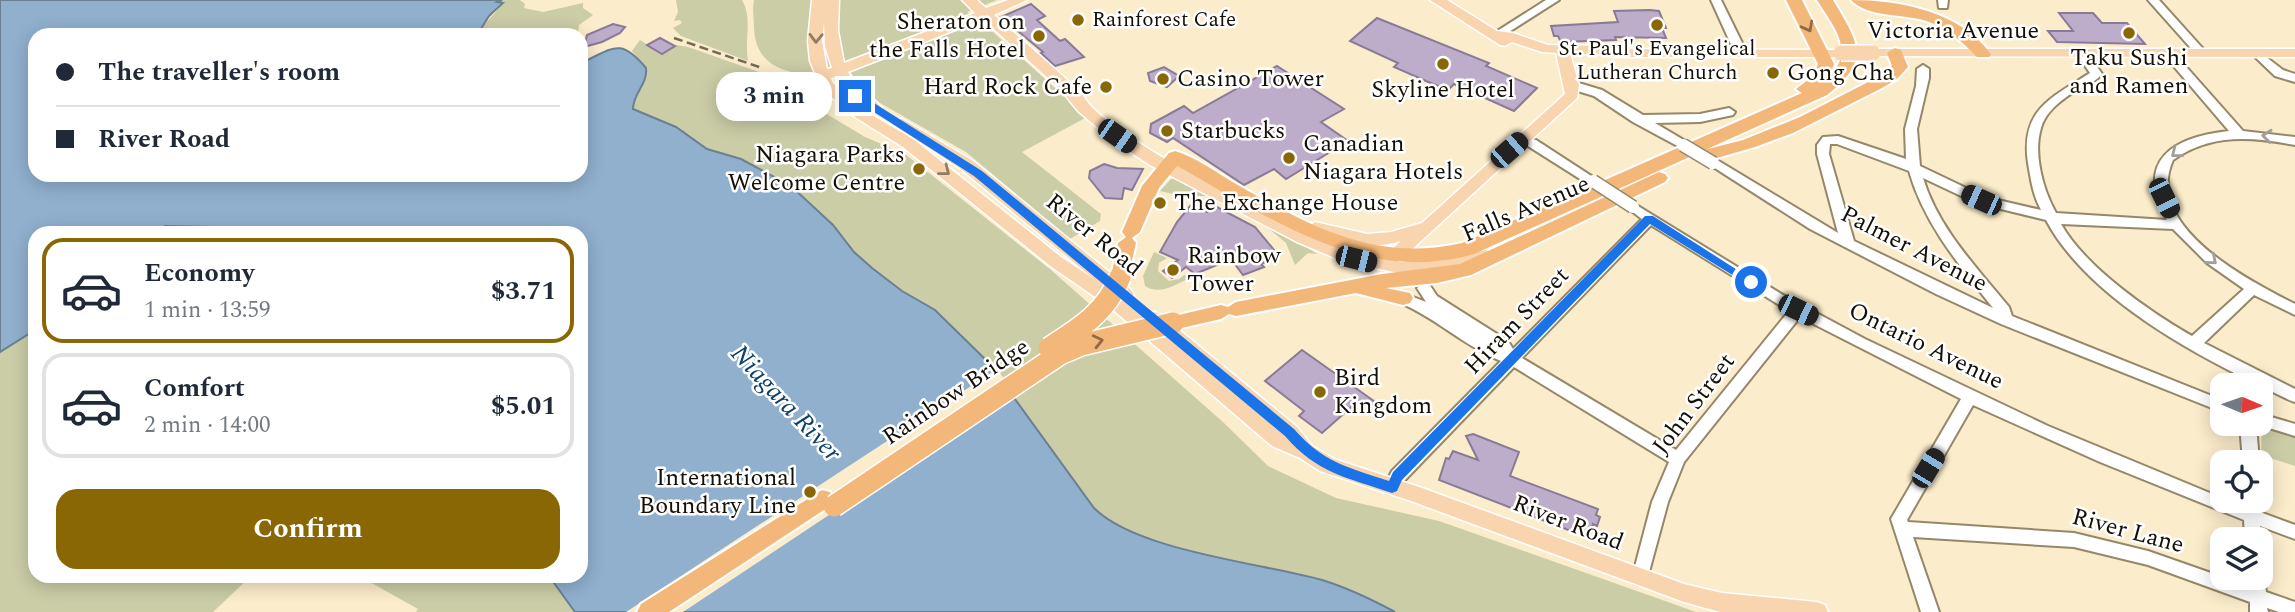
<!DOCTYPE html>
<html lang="en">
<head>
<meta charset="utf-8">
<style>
  body { margin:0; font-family:Spectral,serif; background:#f2f2f3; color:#1f2937; height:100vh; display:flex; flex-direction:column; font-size:26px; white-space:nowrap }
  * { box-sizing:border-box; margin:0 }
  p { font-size:23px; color:#747a83 }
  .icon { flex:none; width:38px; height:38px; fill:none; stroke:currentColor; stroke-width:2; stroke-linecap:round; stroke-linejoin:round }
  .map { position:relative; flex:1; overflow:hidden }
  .drawer { position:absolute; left:28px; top:226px; width:560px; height:357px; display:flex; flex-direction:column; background:#fff; border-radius:21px; box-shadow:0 4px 18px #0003 }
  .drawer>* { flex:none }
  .hud { position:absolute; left:28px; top:28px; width:560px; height:154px; border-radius:21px; box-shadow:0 4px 18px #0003; display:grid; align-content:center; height:154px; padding:0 28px; background:#fff }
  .needle { width:46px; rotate:92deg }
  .controls { position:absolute; left:2210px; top:373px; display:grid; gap:14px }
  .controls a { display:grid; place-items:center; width:63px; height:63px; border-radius:14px; background:#fff; box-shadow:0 4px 18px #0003; font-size:35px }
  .end { position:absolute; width:32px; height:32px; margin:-16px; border:9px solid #1a73e8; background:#fff; box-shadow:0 0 0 4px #fff }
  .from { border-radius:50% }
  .bubble { position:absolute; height:49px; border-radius:21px; background:#fff; box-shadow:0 4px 18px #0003; font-size:23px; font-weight:700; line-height:49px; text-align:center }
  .car { position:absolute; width:21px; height:42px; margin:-21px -10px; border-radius:9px; box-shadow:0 0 5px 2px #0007; background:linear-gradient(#222 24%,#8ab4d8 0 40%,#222 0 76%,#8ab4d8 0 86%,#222 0) }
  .hud b { display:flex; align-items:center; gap:24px; height:66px; font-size:26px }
  .hud b+b { border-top:2px solid #e0e1e3 }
  .hud i { width:18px; height:18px; background:#1f2937 }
  ul { padding:12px 0 0; list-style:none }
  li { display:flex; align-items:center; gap:21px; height:105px; margin:0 14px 10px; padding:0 14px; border:4px solid #e0e1e3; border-radius:21px }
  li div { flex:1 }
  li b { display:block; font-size:26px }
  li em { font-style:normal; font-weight:700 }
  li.selected { border-color:#886704 }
  li>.icon { width:63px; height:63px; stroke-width:1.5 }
  .primary-button { display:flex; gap:14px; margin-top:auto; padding:14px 28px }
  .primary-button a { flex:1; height:80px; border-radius:21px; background:#886704; color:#fff; font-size:28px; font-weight:700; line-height:80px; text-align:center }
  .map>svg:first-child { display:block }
  .green { fill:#cacda6 }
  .water { fill:#90b0ce; stroke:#6b8092; stroke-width:2 }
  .pier { fill:#fbeccb }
  .building { fill:#bdadcb; stroke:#897a97; stroke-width:2 }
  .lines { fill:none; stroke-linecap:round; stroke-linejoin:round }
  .minor-casing { stroke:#958769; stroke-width:4 }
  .major-casing { stroke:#fff; stroke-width:3 }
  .highway-casing { stroke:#fff; stroke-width:4 }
  .minor { fill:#fff; fill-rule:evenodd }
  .major { fill:#f8d4af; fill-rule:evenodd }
  .highway { fill:#f3b879; fill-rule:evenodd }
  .rail { stroke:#746b57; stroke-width:2.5; stroke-dasharray:9 4.5; stroke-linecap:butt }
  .minor-bridge-casing { stroke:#958769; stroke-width:15; stroke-linecap:butt }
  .major-bridge-casing { stroke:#fff; stroke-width:18; stroke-linecap:butt }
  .highway-bridge-casing { stroke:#fff; stroke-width:24; stroke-linecap:butt }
  .minor-bridge { stroke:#fff; stroke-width:12 }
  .major-bridge { stroke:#f8d4af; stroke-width:15 }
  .highway-bridge { stroke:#f3b879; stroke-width:21 }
  .oneway { stroke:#8f6c45 }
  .oneway2 { stroke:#927c62 }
  .oneway3 { stroke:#a19f9b }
  .route { fill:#1a73e8 }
  .poi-dot { fill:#886704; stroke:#fff; stroke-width:2.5 }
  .labels { text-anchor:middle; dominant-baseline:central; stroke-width:5; stroke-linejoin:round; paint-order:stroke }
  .far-poi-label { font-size:21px; fill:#151005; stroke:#fff; text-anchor:start }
  .poi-label { font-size:24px; fill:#151005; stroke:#fff; text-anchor:start }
  .street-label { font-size:24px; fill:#151005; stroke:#fff }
  .water-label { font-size:26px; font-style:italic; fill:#0e426a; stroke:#fff }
</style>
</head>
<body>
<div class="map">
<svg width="2295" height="612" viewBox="0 0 2295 612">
  <rect width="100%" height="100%" fill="#fbeccb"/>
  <path class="green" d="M502 0H520L525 4 524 8 543 12 583 3V8L593 15 579 25 578 34 482 35 478 32C485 22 497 13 502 3L497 2Z
    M676 0H742C753 19 744 40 748 61L681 36 673 28 682 23 680 20 674 21 678 12Z
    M754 0H997L967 12 993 32 1087 117 1022 152 1101 214 1100 221 1070 239 966 152 866 95 849 70C811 78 755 79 754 27 754 18 752 9 754 0Z
    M640 40 662 54 677 45 688 47 782 80 825 113 865 137 905 154 1051 270 1224 423 1268 466 1336 498 1439 521 1696 612H1395C1371 599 1348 588 1322 580 1261 563 1137 551 1094 508L988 362 935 310 902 291 872 268 854 252 833 225 741 159 707 149 676 127 633 109C633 98 643 80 646 68L632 51Z
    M1171 179H1184L1289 235 1317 254 1308 253 1295 265 1286 243 1267 227 1206 196H1182L1160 191Z
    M1154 252 1167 258 1159 263 1158 271 1169 281 1179 279 1187 273 1192 277C1176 284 1161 296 1145 286L1143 276Z
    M35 330V576H251L213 612H0V352Z
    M2262 428 2295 436V466L2261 455Z
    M359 576H549L575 612H416L418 609Z"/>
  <path class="water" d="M0 0H502L497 2 503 3 489 16 479 32 482 35H35V175H581V63C614 48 620 37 646 68 648 84 633 93 633 109L676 127 707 149 741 159 791 186 833 225 854 252 872 268 902 291 935 310 988 362 1094 508C1137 551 1261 563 1322 580 1348 588 1371 599 1395 612H575L549 576H581V233H215L212 227 165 226 154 233H35V330L0 352Z"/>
  <path class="pier" d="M997 369 1014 392 683 612H626Z"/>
  <path class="building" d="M1031 4 1045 16 1037 20 1060 41 1065 39 1084 57 1055 66 1041 53 1043 52 1001 17Z
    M1650 10 1659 11 1666 28H1662L1666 38 1615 37 1616 40 1561 42 1558 36H1554L1551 26 1618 22 1614 11Z
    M2059 13H2093L2102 23H2127L2145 44 2057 42 2048 31H2073Z
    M1377 18 1489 63 1486 66 1537 88 1514 111 1454 84 1448 90 1426 81 1394 67 1398 63 1350 41Z
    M613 24 625 27 620 33 602 42 584 47 587 35Z
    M660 38 675 46 662 54 647 45Z
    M1277 66 1344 109 1321 122 1348 141 1286 179 1274 169 1244 185 1173 138 1167 142 1150 133 1151 124 1184 106 1193 113Z
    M1164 67 1179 76 1167 87 1150 81 1148 73Z
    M1104 164 1117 168 1143 169 1132 190 1124 188 1122 199 1105 198 1089 178 1090 171Z
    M1211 204 1255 227 1279 256 1261 264 1264 267 1243 275 1231 259 1195 274 1186 267 1172 278 1163 271 1178 260 1160 252 1177 222 1191 205 1207 212Z
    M1302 350 1388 411 1380 418 1357 402 1322 433 1299 416 1304 411 1265 381Z
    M1473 434 1519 452 1510 476 1598 509 1596 515 1600 517 1597 526 1593 524 1589 538 1439 480 1446 458 1449 459 1453 451 1478 460 1466 436Z"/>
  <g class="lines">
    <defs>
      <path id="minor" d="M1546 0H1559L1501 37H1493L1491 35Z
        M1711 0H1721L1747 53 1745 55 1741 56 1735 53Z
        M1938 0H1948L1947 8H1939Z
        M2148 0H2159L2205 51V55H2197Z
        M2257 50 2283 70 2295 74V82L2275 76 2253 55V51Z
        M2083 51 2087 52 2102 74C2093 85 2076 89 2065 98 2055 105 2044 116 2041 128 2033 154 2043 190 2056 213L2167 220C2134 160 2173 137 2229 131L2165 56V52H2173L2243 131 2295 137V145C2252 137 2211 133 2173 160 2143 226 2247 280 2295 304V315L2254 295 2204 343 2295 389V402C2283 398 2272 391 2261 386 2189 352 2086 295 2046 220L1976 203 1923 178C1938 228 1977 268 2009 307L2012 316 2222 400V412L2001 324 1936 294 1810 229 1707 163 1709 160H1717L1838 233 1817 154V145L1823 137 1838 136 1906 159 1905 129 1916 86 1917 69 1923 65 1929 69V78L1917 129 1920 166 1985 197 2041 210C2033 195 2031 181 2028 163 2020 110 2051 98 2090 73L2077 54ZM1830 144H1837L1909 171C1924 224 1960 266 1993 308L1854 241 1829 154ZM2061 224 2173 229 2207 263 2244 289 2192 336C2150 312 2085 267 2061 224Z
        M1572 81 1602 90 1643 115 1700 114 1729 108 1735 112 1733 115 1700 122 1655 123 1687 142 1689 145 1683 149 1633 122 1594 96 1568 88V82Z
        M1521 136 1536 140 1599 181 1598 184H1588L1528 146 1517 143 1515 140Z
        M1633 203 1783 295 1865 339 2048 426 2222 498V500L2243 506V500H2259L2260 512 2295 525V539L2260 526 2261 539H2245L2244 520 2100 462 1973 405 1907 520 1908 522 2074 533 2148 551 2248 586V578H2261V572L2264 578 2266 592 2295 602V612H2279L2267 608 2268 612H2250V602L2148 565 2074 547 1913 537 1939 612H1921L1891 519 1961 399 1800 317 1684 462 1668 502 1646 583 1640 585 1634 583 1632 578 1652 502 1669 462 1514 367 1404 481 1398 492 1392 494 1386 492 1384 487 1392 471 1501 361C1464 346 1435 317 1398 302L1396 298 1398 294 1403 293 1426 302 1417 288 1424 283 1429 284 1437 296 1508 341 1513 349 1642 219 1626 207ZM1651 225 1789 311 1676 450 1522 358Z
        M2261 414 2295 424V436L2256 424 2259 462H2243L2240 424H2261Z"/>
      <path id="major" d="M812 0H839L838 31 844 63 975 13 962 0H977L986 8 1008 0H1027L994 15 1082 93C1096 135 1330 249 1381 259L1401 241C1369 251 1340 241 1309 232L1307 228 1315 222 1367 234 1391 232 1422 223 1565 94 1556 53 1542 52 1512 42 1505 46 1500 45 1430 0H1447L1497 31 1513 33 1548 45 1603 46 1613 49 1846 50V56L1841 57H1612L1602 54H1570L1579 85 1577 98 1398 262 1441 261 1485 250 1491 252 1493 256 1491 260 1452 272 1408 275 1342 261 1297 242 1150 165 1112 140 1078 111 1062 91 983 19 848 72C856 87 870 94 881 107L878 110C860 115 844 90 836 77L831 78 833 83 865 111 913 139 1061 257 1094 279 961 169 889 122 892 119H902L973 161 1131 290 1134 295 1126 301 1146 318 1154 312 1160 314 1297 427 1312 446 1334 459 1422 488 1684 584 1722 593 1817 602 1825 605 1828 612H1720L1684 602 1411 501 1320 471 1300 458 1272 446 1111 308 1049 265 903 147 855 117 821 88 810 61 808 41ZM824 22 825 46 832 68 827 69 822 41Z
        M1873 49H2295V57L1868 56V50Z"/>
      <path id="highway" d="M1786 0H1802L1834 64 1829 77C1856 50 1833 26 1817 0H1833C1858 42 1872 60 1827 95L1474 254C1364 286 1269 217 1177 166L1159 188 1140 232 1132 238 1136 243 1127 282H1113L1111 277 1118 243 1126 237 1122 232 1142 186 1169 153 1175 151C1196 157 1217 173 1236 184 1310 226 1375 263 1462 243L1802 93 1796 89 1813 76 1818 64Z
        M1851 0C1901 0 1960 12 1991 54L1989 57H1977C1963 43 1949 29 1929 22 1907 13 1869 19 1851 0Z
        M1895 48 1901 50 1908 67 1897 79 1882 88 1793 133 1755 147 1710 160 1701 154 1704 150 1743 140 1800 117 1876 78 1892 66 1887 53Z
        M1659 172 1665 174 1668 178 1665 182 1471 275 1437 283 1386 288 1410 293 1413 298 1410 303 1403 305 1356 293 1236 316 1229 314 1221 319 1173 330 1166 328 1163 323 1166 318 1221 305 1228 307 1236 302 1382 274 1460 264Z
        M822 490 830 492 833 499 830 506 669 612H637L641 604Z"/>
    </defs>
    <use href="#minor" class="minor-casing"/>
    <use href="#major" class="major-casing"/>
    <use href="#highway" class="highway-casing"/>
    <use href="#minor" class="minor"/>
    <use href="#major" class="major"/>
    <use href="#highway" class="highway"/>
    <path class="rail" d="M674 38 762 68"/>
    <defs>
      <path id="minor-bridge" d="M1683 145 1713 163
        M1593 181 1633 207"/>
      <path id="major-bridge" d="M1841 53H1873"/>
      <path id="highway-bridge" d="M1049 348C1079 329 1107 312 1120 277
        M834 506 1060 354 1081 345 1173 323"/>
    </defs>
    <use href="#minor-bridge" class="minor-bridge-casing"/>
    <use href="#major-bridge" class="major-bridge-casing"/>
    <use href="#highway-bridge" class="highway-bridge-casing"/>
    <use href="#minor-bridge" class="minor-bridge"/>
    <use href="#major-bridge" class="major-bridge"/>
    <use href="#highway-bridge" class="highway-bridge"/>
  </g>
  <defs><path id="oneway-chevron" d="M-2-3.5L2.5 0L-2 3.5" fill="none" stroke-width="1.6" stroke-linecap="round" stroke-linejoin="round" transform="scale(1.75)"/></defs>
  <g class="oneway">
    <use href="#oneway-chevron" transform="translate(1808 27) rotate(62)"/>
    <use href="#oneway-chevron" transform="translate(1098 341) rotate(-13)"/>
  </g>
  <g class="oneway2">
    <use href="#oneway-chevron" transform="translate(816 38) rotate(91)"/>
    <use href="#oneway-chevron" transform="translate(945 171) rotate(38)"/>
  </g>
  <g class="oneway3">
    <use href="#oneway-chevron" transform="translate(2267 136) rotate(-174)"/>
    <use href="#oneway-chevron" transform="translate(2176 153) rotate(142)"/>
    <use href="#oneway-chevron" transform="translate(2212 260) rotate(41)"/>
  </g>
  <path class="route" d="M852 93H858L982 171 1294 429C1324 463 1347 467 1389 481L1393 472 1645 216H1653L1756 282 1755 284H1747L1650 224 1402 480 1397 491 1392 493C1346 477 1318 474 1285 436L974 176 852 98Z"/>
  <g class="poi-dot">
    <circle cx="1078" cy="20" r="7"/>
    <circle cx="1657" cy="25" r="7"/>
    <circle cx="2129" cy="33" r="7"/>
    <circle cx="1039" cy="36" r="7"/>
    <circle cx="1443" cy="64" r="7"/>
    <circle cx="1773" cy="73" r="7"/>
    <circle cx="1163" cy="79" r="7"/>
    <circle cx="1106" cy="87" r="7"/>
    <circle cx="1167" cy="131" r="7"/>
    <circle cx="1289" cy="158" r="7"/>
    <circle cx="919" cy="169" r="7"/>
    <circle cx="1160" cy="203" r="7"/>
    <circle cx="1173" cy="270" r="7"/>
    <circle cx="1320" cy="392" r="7"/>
    <circle cx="810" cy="492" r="7"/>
  </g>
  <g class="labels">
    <g class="far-poi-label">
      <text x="1092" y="20">Rainforest Cafe</text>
      <text x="1657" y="49" text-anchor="middle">St. Paul's Evangelical<tspan x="1657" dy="24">Lutheran Church</tspan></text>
    </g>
    <g class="poi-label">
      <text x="1025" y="22" text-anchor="end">Sheraton on<tspan x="1025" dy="28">the Falls Hotel</tspan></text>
      <text x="2129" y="58" text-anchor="middle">Taku Sushi<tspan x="2129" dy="28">and Ramen</tspan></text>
      <text x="1787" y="73">Gong Cha</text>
      <text x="1177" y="79">Casino Tower</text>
      <text x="1092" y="87" text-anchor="end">Hard Rock Cafe</text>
      <text x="1443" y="90" text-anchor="middle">Skyline Hotel</text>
      <text x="1181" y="131">Starbucks</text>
      <text x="1303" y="144">Canadian<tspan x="1303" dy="28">Niagara Hotels</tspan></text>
      <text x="905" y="155" text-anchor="end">Niagara Parks<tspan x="905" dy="28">Welcome Centre</tspan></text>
      <text x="1174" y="203">The Exchange House</text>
      <text x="1187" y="256">Rainbow<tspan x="1187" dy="28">Tower</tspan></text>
      <text x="1334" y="378">Bird<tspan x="1334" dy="28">Kingdom</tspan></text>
      <text x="796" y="478" text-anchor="end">International<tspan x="796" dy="28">Boundary Line</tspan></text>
    </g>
    <g class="street-label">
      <text x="1953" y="31">Victoria Avenue</text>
      <text transform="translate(1526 209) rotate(-23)">Falls Avenue</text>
      <text transform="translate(1094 235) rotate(39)">River Road</text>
      <text transform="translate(1914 249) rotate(27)">Palmer Avenue</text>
      <text transform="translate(1517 321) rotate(-46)">Hiram Street</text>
      <text transform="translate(1926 346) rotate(26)">Ontario Avenue</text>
      <text transform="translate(956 392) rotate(-34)">Rainbow Bridge</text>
      <text transform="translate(1694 404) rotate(-53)">John Street</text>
      <text transform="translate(1568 523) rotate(21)">River Road</text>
      <text transform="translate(2128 531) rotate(15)">River Lane</text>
    </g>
    <g class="water-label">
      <text transform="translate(786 403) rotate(47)">Niagara River</text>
    </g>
  </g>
</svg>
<div class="controls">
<a><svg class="needle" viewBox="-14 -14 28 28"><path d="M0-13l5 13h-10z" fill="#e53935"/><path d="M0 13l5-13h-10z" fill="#747a83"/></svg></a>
<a><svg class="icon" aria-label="locate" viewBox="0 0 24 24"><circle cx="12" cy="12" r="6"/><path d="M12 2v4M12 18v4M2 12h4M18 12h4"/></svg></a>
<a><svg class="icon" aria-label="layers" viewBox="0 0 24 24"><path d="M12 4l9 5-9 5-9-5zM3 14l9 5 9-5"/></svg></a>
</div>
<i class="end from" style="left:1751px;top:282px"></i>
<i class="end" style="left:855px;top:96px"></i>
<div class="bubble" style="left:716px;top:72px;width:116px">3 min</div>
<i class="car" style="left:1117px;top:136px;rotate:125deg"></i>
<i class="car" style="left:1509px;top:150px;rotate:49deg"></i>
<i class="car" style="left:2164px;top:198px;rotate:154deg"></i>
<i class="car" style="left:1981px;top:200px;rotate:294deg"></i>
<i class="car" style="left:1356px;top:259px;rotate:104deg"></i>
<i class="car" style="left:1798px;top:310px;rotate:116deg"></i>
<i class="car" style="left:1928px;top:468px;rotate:31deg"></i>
<div class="hud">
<b><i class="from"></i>The traveller's room</b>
<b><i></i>River Road</b>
</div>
<section class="drawer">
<ul>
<li class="selected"><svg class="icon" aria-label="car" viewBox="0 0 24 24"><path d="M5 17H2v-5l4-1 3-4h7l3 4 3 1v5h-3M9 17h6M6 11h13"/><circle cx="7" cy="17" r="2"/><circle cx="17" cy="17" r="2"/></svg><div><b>Economy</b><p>1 min · 13:59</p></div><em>$3.71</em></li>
<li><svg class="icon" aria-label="car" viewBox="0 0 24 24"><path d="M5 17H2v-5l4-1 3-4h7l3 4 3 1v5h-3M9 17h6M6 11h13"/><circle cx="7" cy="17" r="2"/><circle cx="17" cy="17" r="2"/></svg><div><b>Comfort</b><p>2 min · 14:00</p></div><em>$5.01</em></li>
</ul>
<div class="primary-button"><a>Confirm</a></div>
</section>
</div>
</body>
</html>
